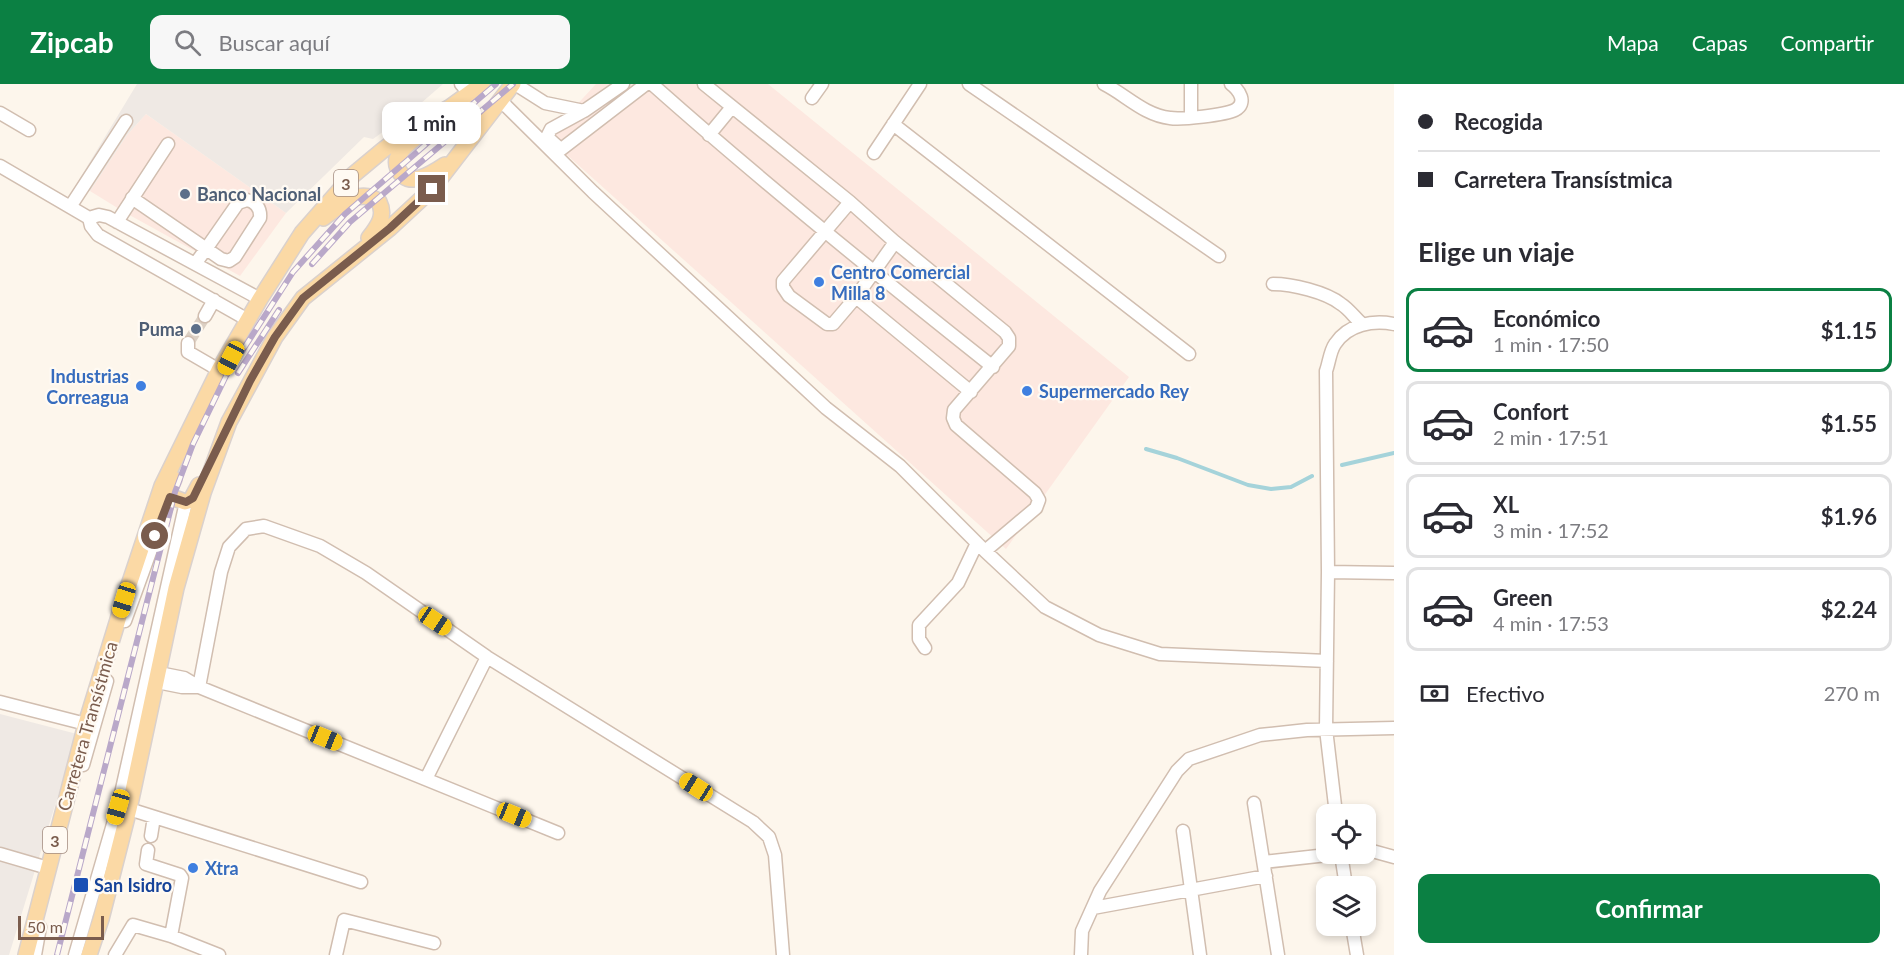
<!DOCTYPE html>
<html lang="es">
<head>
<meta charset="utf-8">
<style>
  body { margin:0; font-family:Lato,sans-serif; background:#f7f7f7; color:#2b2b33; height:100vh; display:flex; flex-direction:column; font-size:22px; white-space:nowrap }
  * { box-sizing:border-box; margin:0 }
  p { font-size:20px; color:#7c7c81 }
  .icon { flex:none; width:33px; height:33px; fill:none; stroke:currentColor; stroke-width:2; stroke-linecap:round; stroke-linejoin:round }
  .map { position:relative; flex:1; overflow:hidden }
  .drawer { display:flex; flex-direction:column; background:#fff; width:510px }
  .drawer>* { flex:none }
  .banner { display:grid; align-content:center; height:132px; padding:0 24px; background:#fff }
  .controls { position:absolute; left:1316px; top:720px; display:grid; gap:12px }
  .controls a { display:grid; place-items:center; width:60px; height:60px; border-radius:12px; background:#fff; box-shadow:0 3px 9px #0003; font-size:30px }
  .scale { position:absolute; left:18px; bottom:15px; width:86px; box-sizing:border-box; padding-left:6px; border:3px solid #7a5c4d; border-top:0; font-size:16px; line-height:21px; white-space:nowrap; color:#7a5c4d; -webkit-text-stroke:4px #fffaf3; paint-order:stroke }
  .end { position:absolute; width:27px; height:27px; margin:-14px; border:8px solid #7a5c4d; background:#fff; box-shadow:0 0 0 3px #fff }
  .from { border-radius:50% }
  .bubble { position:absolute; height:42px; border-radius:12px; background:#fff; box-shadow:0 3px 9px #0003; font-size:20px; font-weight:700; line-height:42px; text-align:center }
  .car { position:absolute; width:18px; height:36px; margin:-18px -9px; border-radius:8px; box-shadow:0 0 4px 2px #0007; background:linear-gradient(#f5c518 24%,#345 0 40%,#f5c518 0 76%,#345 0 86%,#f5c518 0) }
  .banner b { display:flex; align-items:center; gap:21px; height:57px; font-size:22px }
  .banner b+b { border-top:2px solid #e1e1e2 }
  .banner i { width:15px; height:15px; background:#2b2b33 }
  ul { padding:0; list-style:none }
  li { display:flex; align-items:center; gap:18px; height:84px; margin:0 12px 9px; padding:0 12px; border:3px solid #e1e1e2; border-radius:12px }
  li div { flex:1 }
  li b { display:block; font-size:22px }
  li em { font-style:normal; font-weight:700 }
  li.on { border-color:#0b8043 }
  li>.icon { width:54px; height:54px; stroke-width:1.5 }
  h2 { padding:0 24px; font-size:27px; line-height:72px }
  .pay { display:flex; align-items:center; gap:15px; height:66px; padding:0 24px; font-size:22px }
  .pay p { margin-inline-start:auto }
  .primary-button { display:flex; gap:12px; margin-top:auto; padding:12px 24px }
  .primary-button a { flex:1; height:69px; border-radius:12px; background:#0b8043; color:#fff; font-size:24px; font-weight:700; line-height:69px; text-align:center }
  header { display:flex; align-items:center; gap:36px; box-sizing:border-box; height:84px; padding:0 30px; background:#0b8043; color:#fff }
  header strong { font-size:28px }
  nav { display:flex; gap:33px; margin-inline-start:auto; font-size:21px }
  .search { width:420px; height:54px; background:#f7f7f7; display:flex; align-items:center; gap:15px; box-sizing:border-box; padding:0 21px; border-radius:12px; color:#7c7c81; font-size:22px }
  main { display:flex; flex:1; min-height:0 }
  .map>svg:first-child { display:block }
  .commercial { fill:#fde8e0 }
  .industrial { fill:#efe9e4 }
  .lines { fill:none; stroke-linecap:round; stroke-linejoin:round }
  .stream { stroke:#a5d3da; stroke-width:4 }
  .minor-tunnel { stroke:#dcd0c4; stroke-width:12; stroke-dasharray:12 6; stroke-linecap:butt }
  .minor-casing { stroke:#d1beb0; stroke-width:15 }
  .major-casing { stroke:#dad1cd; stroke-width:18 }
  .minor { stroke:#fff; stroke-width:12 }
  .major { stroke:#fbd9a5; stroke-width:15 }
  .rail-casing { stroke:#b9a8c9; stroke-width:6 }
  .rail { stroke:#fffaf3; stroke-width:4; stroke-dasharray:11; stroke-linecap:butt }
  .route { stroke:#7a5c4d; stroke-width:8 }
  .service-dot { fill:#5c6f8a; stroke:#fffaf3; stroke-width:2 }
  .shop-dot { fill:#3f7fe0; stroke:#fffaf3; stroke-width:2 }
  .transit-dot { fill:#1a4fb4; stroke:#fffaf3; stroke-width:2 }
  .labels { text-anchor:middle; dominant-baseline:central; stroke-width:4.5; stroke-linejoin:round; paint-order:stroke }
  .shield { fill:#fffaf3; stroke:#a28b7f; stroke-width:1.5 }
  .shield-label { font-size:16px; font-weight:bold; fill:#7a5c4d }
  .service-label { font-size:18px; font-weight:bold; fill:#4e5e75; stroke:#fffaf3; text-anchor:start }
  .shop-label { font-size:18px; font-weight:bold; fill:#366cbe; stroke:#fffaf3; text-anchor:start }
  .street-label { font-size:18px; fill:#7a5c4d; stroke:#fffaf3 }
  .transit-label { font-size:18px; font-weight:bold; fill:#164399; stroke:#fffaf3; text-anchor:start }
</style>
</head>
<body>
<header>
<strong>Zipcab</strong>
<div class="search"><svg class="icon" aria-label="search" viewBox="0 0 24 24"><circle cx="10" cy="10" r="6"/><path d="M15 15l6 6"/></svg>Buscar aquí</div>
<nav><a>Mapa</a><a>Capas</a><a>Compartir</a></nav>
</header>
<main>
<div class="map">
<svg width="1394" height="871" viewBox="0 0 1394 871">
  <rect width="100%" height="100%" fill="#fdf6ec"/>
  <path class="commercial" d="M596 0H768L1129 293 1006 465 547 53Z
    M146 30 286 129 240 192 124 128 90 107 127 51Z"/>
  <path class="industrial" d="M137 0H443L412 27 373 55 364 53 286 129 146 30 127 51 90 107 77 99Z
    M0 630 77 650 9 871H0Z"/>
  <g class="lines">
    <path class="stream" d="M1146 365 1177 374 1248 401 1271 405 1291 403 1312 392
      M1342 381 1394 369"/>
    <path class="minor-tunnel" d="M188 259 205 232"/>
    <defs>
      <path id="minor" d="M461 0 470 10
        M515 0 545 19 584 27 623 0
        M652 0C762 98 877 191 993 283
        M704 0 850 118 895 158 1005 248 1009 254V262L954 326 953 334 956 341 1035 409 1039 416 1036 424 985 467
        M969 0 1219 172
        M1104 0C1126 11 1144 31 1170 34 1181 36 1225 31 1235 26 1248 19 1239 6 1231 0
        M812 14 822 0
        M500 16 593 108 826 324 900 382 985 467 1045 523 1099 551 1160 570 1327 577
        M0 29 29 46
        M1191 33V0
        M893 40 1189 270
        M709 51 732 23
        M557 62 547 53 551 45 584 27
        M874 69 920 0
        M555 70 646 0
        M0 82 89 134 91 142 98 151 248 236
        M132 114 221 175 229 177 235 173 260 134C261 124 256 118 247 116L238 119 206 165 195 180
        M850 118 783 197V203L789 212 827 240H833L856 213 971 308
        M70 123 126 37
        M89 134 99 131 108 133 260 215
        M117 138 168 60
        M1273 200C1292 200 1326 208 1341 220 1349 225 1355 234 1362 240
        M856 213 895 158
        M205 232 214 216
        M188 259V268L219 286
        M1328 488 1394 489
        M125 537 170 413
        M925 564 919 555V541L958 499 977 459
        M159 589 184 594 199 603 558 749
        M157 598 182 603H198
        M199 603 221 488 229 463 246 445 264 442 320 462 366 489 487 573 753 738 769 753 775 771 783 871
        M0 618 86 640
        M83 681 107 597
        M426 695 487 573
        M1254 719 1278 871
        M129 725 361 798
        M1336 730 1326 645 1328 488 1326 287C1329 279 1330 267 1335 260 1348 240 1373 236 1394 240
        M1183 747 1200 871
        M151 752 154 733
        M1365 765 1394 773
        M148 766 146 780 180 791 182 794 171 852
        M0 770 48 784
        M1341 770 1346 802
        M1264 778 1336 770
        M1093 824 1266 792
        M1352 842 1357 871
        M35 871 40 843
        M75 871 118 723 186 418
        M115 871 133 841 171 852 219 871
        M336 871 344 836 434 859
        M1081 871 1082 847 1100 807 1177 687 1189 675 1260 651 1307 646 1394 644"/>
      <path id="major" d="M420 50C413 56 403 62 399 71 396 75 396 80 398 85 408 106 433 89 445 81
        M323 134C339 123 359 102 379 118 386 132 378 142 369 154
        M174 395 169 406V412L185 418 191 416 199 401
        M26 871 86 640 124 516 162 402 219 286 260 215 302 149 353 91 383 66 411 45 449 24 482 0
        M89 871 101 835 129 725 176 504 203 409 229 338 275 253 303 214 390 144 432 105 513 0"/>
    </defs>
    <use href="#minor" class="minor-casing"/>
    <use href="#major" class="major-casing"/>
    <use href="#minor" class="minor"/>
    <use href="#major" class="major"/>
    <defs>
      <path id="rail" d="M312 180 350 138 513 0
        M238 289 279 226
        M57 871 175 408 193 360 226 292 293 188 345 130 496 0"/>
    </defs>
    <use href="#rail" class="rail-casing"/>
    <use href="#rail" class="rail"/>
  </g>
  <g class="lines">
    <path class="route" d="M155 452 170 413 186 418 193 414 250 297 275 253 303 214 390 144 432 105"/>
  </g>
  <g class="service-dot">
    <circle cx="185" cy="110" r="6"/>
    <circle cx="196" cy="245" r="6"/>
  </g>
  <g class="shop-dot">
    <circle cx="819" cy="198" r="6"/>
    <circle cx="141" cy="302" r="6"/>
    <circle cx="1027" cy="307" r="6"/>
    <circle cx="193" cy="784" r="6"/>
  </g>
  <rect class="transit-dot" x="73" y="793" width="16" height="16" rx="3"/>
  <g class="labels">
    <g class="shield">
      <rect x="334" y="86" width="24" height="26" rx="4.5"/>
      <rect x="43" y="743" width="24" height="26" rx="4.5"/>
    </g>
    <g class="shield-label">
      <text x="346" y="99">3</text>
      <text x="55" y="756">3</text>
    </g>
    <g class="service-label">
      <text x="197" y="110">Banco Nacional</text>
      <text x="184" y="245" text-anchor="end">Puma</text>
    </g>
    <g class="shop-label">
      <text x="831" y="188">Centro Comercial<tspan x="831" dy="21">Milla 8</tspan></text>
      <text x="129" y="292" text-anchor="end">Industrias<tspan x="129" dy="21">Correagua</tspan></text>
      <text x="1039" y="307">Supermercado Rey</text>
      <text x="205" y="784">Xtra</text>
    </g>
    <g class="street-label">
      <text transform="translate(87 642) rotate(-74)">Carretera Transístmica</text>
    </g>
    <g class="transit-label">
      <text x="94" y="801">San Isidro</text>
    </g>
  </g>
</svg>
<div class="controls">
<a><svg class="icon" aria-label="locate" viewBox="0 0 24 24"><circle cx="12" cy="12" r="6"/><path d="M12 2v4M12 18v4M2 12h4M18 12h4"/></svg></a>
<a><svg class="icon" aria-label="layers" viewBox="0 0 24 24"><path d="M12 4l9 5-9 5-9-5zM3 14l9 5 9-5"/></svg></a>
</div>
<div class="scale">50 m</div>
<i class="end from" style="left:155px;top:452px"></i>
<i class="end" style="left:432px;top:105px"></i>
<div class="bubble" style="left:382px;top:18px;width:99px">1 min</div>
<i class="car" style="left:231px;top:274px;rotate:208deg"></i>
<i class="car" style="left:124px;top:516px;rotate:197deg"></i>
<i class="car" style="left:435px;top:537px;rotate:124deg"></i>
<i class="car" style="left:325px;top:654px;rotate:112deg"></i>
<i class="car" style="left:696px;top:703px;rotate:302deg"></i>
<i class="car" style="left:118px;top:723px;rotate:196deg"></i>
<i class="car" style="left:514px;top:731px;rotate:112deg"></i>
</div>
<section class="drawer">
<div class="banner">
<b><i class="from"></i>Recogida</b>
<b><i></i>Carretera Transístmica</b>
</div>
<h2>Elige un viaje</h2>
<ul>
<li class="on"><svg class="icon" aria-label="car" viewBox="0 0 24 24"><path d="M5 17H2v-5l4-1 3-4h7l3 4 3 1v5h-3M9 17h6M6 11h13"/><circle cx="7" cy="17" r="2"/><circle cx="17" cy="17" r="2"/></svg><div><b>Económico</b><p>1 min · 17:50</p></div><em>$1.15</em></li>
<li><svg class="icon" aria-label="car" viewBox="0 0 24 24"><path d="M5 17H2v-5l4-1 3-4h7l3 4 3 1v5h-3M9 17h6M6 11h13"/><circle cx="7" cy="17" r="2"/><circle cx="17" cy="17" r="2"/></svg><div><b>Confort</b><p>2 min · 17:51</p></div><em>$1.55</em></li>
<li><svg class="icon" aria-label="car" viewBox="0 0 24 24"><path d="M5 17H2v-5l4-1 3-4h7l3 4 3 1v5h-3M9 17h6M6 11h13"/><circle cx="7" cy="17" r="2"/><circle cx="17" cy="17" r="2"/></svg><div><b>XL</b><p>3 min · 17:52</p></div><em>$1.96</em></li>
<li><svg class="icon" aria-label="car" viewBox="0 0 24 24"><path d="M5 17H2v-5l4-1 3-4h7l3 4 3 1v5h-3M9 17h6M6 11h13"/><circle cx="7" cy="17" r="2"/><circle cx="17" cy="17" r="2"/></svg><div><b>Green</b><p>4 min · 17:53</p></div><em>$2.24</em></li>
</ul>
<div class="pay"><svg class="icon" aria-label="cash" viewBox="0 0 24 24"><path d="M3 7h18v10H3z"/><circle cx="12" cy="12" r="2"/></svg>Efectivo<p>270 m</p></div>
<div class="primary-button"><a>Confirmar</a></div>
</section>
</main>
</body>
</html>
